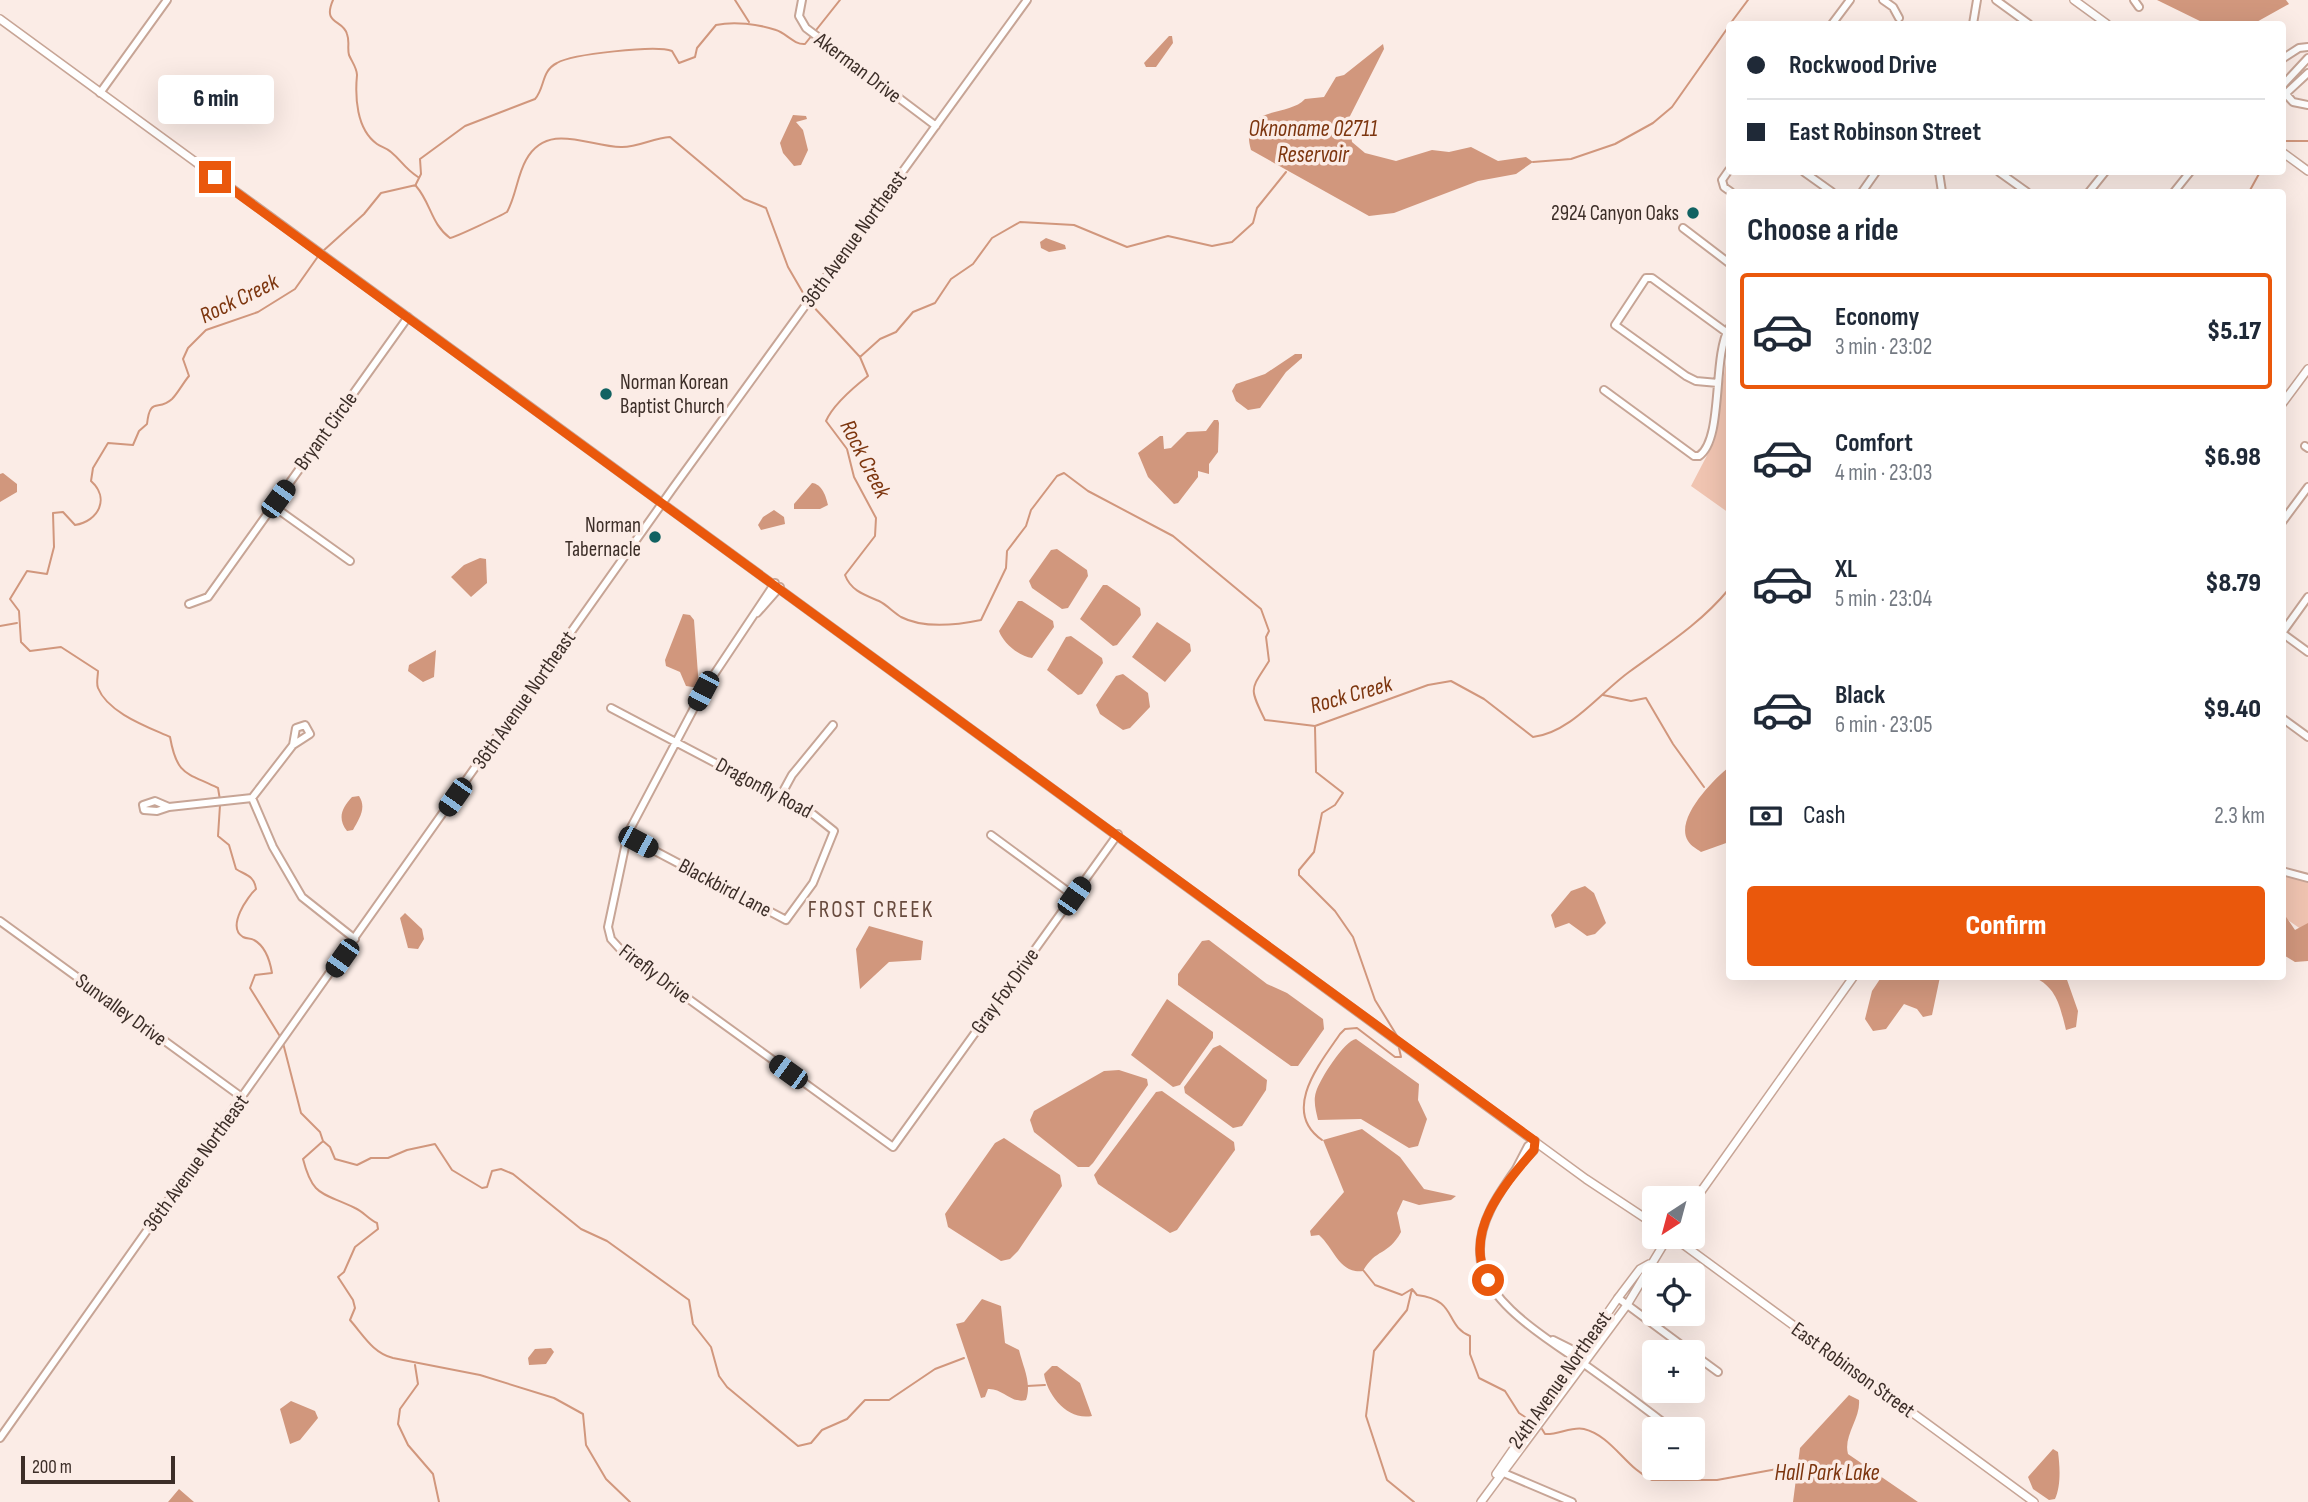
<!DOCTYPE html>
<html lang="en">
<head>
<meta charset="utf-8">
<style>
  body { margin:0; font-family:"Sofia Sans Condensed",sans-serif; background:#f6f6f7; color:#1f2937; height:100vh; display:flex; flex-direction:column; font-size:26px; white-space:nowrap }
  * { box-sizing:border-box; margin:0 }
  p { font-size:23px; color:#747a83 }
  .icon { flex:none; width:38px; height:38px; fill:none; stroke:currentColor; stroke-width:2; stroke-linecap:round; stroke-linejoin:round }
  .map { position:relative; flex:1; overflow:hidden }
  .side { position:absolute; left:1726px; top:189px; width:560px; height:791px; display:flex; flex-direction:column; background:#fff; border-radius:7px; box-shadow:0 7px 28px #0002 }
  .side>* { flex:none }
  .top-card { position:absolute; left:1726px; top:21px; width:560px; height:154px; border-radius:7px; box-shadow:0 7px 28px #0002; display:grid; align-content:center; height:154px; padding:0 21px; background:#fff }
  .needle { width:46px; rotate:216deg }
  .fabs { position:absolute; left:1642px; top:1186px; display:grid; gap:14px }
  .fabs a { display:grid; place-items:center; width:63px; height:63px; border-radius:7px; background:#fff; box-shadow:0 7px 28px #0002; font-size:35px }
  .scale { position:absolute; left:21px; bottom:18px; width:154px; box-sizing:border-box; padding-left:7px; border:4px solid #3c2e28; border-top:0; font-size:19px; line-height:24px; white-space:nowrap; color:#3c2e28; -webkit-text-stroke:5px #fbece6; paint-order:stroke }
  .end { position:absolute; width:32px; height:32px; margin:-16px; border:9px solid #ea580c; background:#fff; box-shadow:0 0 0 4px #fff }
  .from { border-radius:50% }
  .bubble { position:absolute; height:49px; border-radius:7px; background:#fff; box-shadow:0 7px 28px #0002; font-size:23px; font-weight:800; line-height:49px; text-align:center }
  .car { position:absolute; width:21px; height:42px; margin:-21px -10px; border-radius:9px; box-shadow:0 0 5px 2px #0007; background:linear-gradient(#222 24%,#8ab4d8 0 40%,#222 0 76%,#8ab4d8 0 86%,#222 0) }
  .top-card b { display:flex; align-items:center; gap:24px; height:66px; font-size:26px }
  .top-card b+b { border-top:2px solid #e0e1e3 }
  .top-card i { width:18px; height:18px; background:#1f2937 }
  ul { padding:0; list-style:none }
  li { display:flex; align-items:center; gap:21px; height:116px; margin:0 14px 10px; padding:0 7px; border:4px solid transparent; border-radius:7px }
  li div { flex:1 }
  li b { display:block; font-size:26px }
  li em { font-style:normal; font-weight:800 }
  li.current { border-color:#ea580c }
  li>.icon { width:63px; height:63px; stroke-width:1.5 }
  h2 { padding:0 21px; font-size:32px; line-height:84px }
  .pay { display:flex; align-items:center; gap:18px; height:77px; padding:0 21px; font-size:26px }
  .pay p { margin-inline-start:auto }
  .button { display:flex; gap:14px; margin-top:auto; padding:14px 21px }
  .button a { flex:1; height:80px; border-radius:7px; background:#ea580c; color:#fff; font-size:28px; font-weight:800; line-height:80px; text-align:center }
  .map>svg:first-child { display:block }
  .green { fill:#f0c4b1 }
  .water { fill:#d1977d }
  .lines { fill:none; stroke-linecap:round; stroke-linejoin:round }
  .stream { stroke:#d1977d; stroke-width:2 }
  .minor-casing { stroke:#c7a596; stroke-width:10 }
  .tertiary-casing { stroke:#c7a596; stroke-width:10 }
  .minor { stroke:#fff; stroke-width:6 }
  .tertiary { stroke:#fff; stroke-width:7 }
  .route { stroke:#ea580c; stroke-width:9 }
  .poi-dot { fill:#116262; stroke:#fbece6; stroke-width:2.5 }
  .labels { text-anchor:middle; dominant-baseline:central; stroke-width:7; stroke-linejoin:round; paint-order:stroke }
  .street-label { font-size:21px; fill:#3c2e28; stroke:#fbece6 }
  .poi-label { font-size:21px; fill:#3c2e28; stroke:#fbece6; text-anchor:end }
  .water-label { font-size:23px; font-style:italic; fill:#7c350e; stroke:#fbece6 }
  .neighbourhood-label { font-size:23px; letter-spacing:2px; fill:#684b3e; stroke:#fbece6 }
</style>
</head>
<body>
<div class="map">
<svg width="2308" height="1502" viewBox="0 0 2308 1502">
  <rect width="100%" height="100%" fill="#fbece6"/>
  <path class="green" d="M1729 341V513L1691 486 1714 442Z
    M2282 875 2308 882V934L2282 916Z"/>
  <path class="water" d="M2157 0H2286L2289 4 2253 24H2206Z
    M1169 36H1172L1173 43 1156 67H1146L1144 63Z
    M1383 44 1384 49 1349 118 1352 142 1365 153 1396 161 1432 150 1449 152 1471 147 1498 161 1526 157 1533 162 1516 174 1478 181 1394 213 1369 216 1251 150C1238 104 1288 118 1305 99L1324 97 1336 77 1344 75Z
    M793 115 806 116 807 119 796 122 803 130 808 150 801 165 794 166 783 153 780 143Z
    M1046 238 1065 245 1066 249 1049 252 1041 248 1040 242Z
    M1295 354H1302V358L1286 372 1260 408 1248 410 1236 401 1232 391 1236 384 1265 374Z
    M1214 420H1218L1219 423 1218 452 1209 464V474L1198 471V477L1178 503 1174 504 1148 477 1138 453 1160 436H1163L1164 449 1171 448 1187 432 1206 431Z
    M3 473 17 484V492L0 502V474Z
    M812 483C822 484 826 496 828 505L820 509H794V504Z
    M774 510 784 517 785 524 761 530 758 525 763 517Z
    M1057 549 1087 570 1088 576 1068 608 1062 609 1032 588 1029 581 1051 550Z
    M480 558 486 559 487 583 471 597 451 577 464 565Z
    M1103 585H1107L1140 608 1141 615 1117 645 1113 646 1080 619Z
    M1018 601H1022L1053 621 1054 627 1032 658C1020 657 1003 643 999 631Z
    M683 614 690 615 694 620 699 688 686 686 680 672 666 666 665 660Z
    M1157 622 1190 644 1191 651 1165 682 1132 657Z
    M1071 636 1102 658 1103 663 1082 694 1078 695 1047 670 1066 637Z
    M436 650 434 677 423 682 408 671 409 665Z
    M1123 674 1148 693 1150 707 1130 728 1123 730 1100 714 1096 705 1116 676Z
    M1729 767V842L1701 852C1697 849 1691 846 1688 841 1674 819 1714 779 1729 767Z
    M359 796C367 808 359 819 353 830L347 831C337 818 342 808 352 797Z
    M1585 886 1594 893 1606 923 1595 934 1587 936 1569 923 1555 928 1551 915 1571 891Z
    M2282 911 2295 930 2308 923V961L2295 962 2282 954Z
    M405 913 422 929 424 939 418 949 408 948 400 918Z
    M869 926 923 941 921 960 889 962 860 989 856 949Z
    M1209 940 1267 984 1287 993 1323 1019 1324 1029 1298 1066H1291L1178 985V974L1202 941Z
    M1882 976 1940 977 1932 1015 1923 1017 1917 1009 1904 1004 1886 1029 1873 1031 1865 1019 1872 991Z
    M2034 977H2066L2078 1011 2076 1027 2066 1030C2060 1006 2057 988 2034 977Z
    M1167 999 1213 1032V1038L1180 1085 1173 1087 1131 1055Z
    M1356 1039 1419 1084 1418 1100 1427 1119 1418 1146 1409 1148 1361 1119 1318 1120C1316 1111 1313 1101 1316 1092 1320 1079 1344 1041 1356 1039Z
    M1220 1045 1267 1080 1266 1090 1242 1126 1233 1128 1185 1093 1184 1087 1213 1048Z
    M1119 1070 1147 1079 1148 1085 1093 1163 1089 1167H1078L1034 1132 1030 1120 1034 1111 1104 1071Z
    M1162 1091 1234 1142 1235 1150 1177 1230 1170 1233 1098 1184 1094 1175 1156 1092Z
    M1362 1129 1400 1157 1424 1189 1456 1196 1451 1200 1419 1205 1403 1200 1397 1213 1401 1232C1388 1256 1376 1248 1363 1271 1339 1274 1334 1248 1319 1235L1311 1236 1310 1231 1344 1192 1323 1140Z
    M1004 1138 1060 1175 1062 1186 1018 1251 1010 1259 1001 1261 948 1227 945 1214 995 1143Z
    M982 1299 1001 1306 1005 1343 1019 1350C1023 1367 1032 1383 1026 1400 1011 1404 1003 1388 988 1389L985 1397 981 1398 956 1324 964 1322Z
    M551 1348 554 1352 546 1364 529 1365 528 1358 535 1349Z
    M1052 1366H1057L1080 1383 1092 1416C1067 1421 1047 1394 1044 1374Z
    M1849 1395 1859 1400C1861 1418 1843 1436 1848 1454L1918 1502H1793L1800 1448Z
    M291 1401 315 1411 318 1418 300 1440 290 1444 280 1409Z
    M2053 1449 2058 1452C2060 1467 2061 1486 2055 1499L2049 1500 2033 1489 2028 1477Z
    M179 1489 194 1502H168Z"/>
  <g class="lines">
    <path class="stream" d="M333 0C322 25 343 19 347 34 350 42 347 47 349 55 352 62 357 68 357 75 355 96 356 129 377 144 381 147 387 148 391 152 402 161 404 168 418 177
      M735 0 749 22
      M1730 24 1748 0
      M2282 141H2308
      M1533 162 1571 159 1615 144 1653 123 1672 107 1729 26
      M416 184 421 174 420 159 465 126 535 99C545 88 541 71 557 63 572 54 656 45 672 51L679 63 695 57 697 48 716 25C734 21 758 24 776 30 786 33 794 45 805 44L840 0
      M416 186C431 203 431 224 450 238 454 238 502 215 507 212 516 196 517 176 526 160 548 120 591 148 622 147 639 147 653 138 670 137L744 199 766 208 788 267 806 298
      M2249 192 2260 172
      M323 251 364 214 381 193 416 185
      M810 303 860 357 868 376C854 387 833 405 826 421L847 449 854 477 876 518 875 536 845 575C851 591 865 595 879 601 887 605 893 612 901 617 924 629 957 625 981 620L1006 568 1007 551 1026 526 1031 510 1057 476 1064 473 1088 491 1173 536 1261 609 1269 631 1266 637 1269 661C1251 690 1248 686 1265 720L1315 726 1428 685 1451 681 1484 699 1533 737C1570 733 1600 693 1629 672 1666 645 1700 624 1729 589
      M860 357 880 339 896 332 913 312 935 303 951 279 973 264 992 238 1020 222 1074 225 1127 247 1168 236 1212 246 1232 242 1253 223 1257 208 1286 172
      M0 626 17 623
      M1603 695 1631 701 1646 698 1673 744 1704 787
      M1315 727 1316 772 1343 793 1335 805 1322 813 1314 852 1299 870V875L1335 911 1353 937 1375 1000 1399 1039
      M220 800 218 788C186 772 177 776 170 737 148 727 108 713 98 688 96 683 98 676 98 671L61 647 30 651 21 642 19 611 10 599 27 571 47 574 54 547 53 513 63 512 75 525C99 521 110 498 91 481L93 468 108 443 133 445 139 431 147 424C150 396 158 412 172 399 178 393 183 383 189 376L183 359 188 348 206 330 258 312 295 289 319 255
      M220 805 218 836 229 845 236 869C245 875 254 875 256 889 248 896 226 927 243 937 247 939 251 938 254 940 265 946 270 961 272 973L255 975 250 988 281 1038
      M283 1043 301 1113 320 1132 323 1141 330 1147 335 1159 357 1165 371 1158H388L407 1150 435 1144 452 1170 482 1188 487 1187 492 1171 501 1169 513 1174 581 1229 607 1241 689 1300 693 1324 711 1347 719 1376 727 1387 798 1446 811 1443 822 1430 847 1419 865 1400H889L935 1369 964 1358
      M1322 1140C1280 1111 1321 1062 1340 1034L1345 1029 1357 1028 1395 1057H1401L1399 1048
      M322 1142 303 1159C313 1198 323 1192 355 1208 364 1212 368 1219 377 1223L378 1229 355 1247 344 1272 338 1277 353 1300 355 1308 350 1320C364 1336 373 1353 393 1358L480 1375 554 1398 583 1414 586 1445 606 1479 630 1502
      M1363 1270 1375 1285 1402 1295 1412 1289 1417 1295C1458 1300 1444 1325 1470 1336V1354L1479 1378 1505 1391 1519 1413 1528 1419
      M1412 1289 1407 1310 1374 1351 1366 1416 1387 1480 1414 1502
      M415 1365 418 1384 400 1409 398 1424 408 1445 433 1474 439 1502
      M1027 1386 1045 1385
      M1542 1429 1545 1434C1558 1435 1572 1426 1584 1429 1612 1436 1626 1468 1652 1480H1717L1777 1469 1797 1472"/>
    <defs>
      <path id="minor" d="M802 0 799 16 806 28 936 126
        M1883 0 1893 7 1899 18
        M1996 0 2029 24
        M2134 0 2139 7
        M1832 24 1850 0
        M1973 24 1977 0
        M2282 59 2299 48 2308 47
        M2282 86 2308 58
        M100 93 167 0
        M2285 93 2293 102 2308 105
        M2282 97 2308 73
        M1729 170 1722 180 1724 187 1731 192
        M1804 172 1832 192
        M1939 172 1942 192
        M1999 172 2027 192
        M1862 192 1876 172
        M2089 192 2105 172
        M2174 192 2190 172
        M1683 228 1729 263
        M1718 383 1696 381 1686 376 1615 325 1646 278H1652L1726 332
        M1604 390 1694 456H1699C1724 439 1712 357 1729 328
        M2305 446 2308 448
        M273 506 350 561
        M2282 522 2308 487
        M775 583 703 691 628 833 608 927 611 939 621 950 893 1147 1118 834
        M2308 597 2282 633 2308 652
        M189 604 208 597 408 317
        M757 613 780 587
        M611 708 814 815 834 831 813 883 786 920 638 842 625 840
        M2282 718 2308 737
        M780 797 792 775 833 725
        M252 798 273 847 302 897 355 939
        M169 807 155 801 143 805 144 810 157 811 169 807 252 798 293 745 310 734 305 725 296 728 293 745
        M991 835 1074 896
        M2282 871 2308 878
        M0 921 243 1098
        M1535 1141 1534 1150 1516 1169 1528 1146Z
        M1516 1169C1499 1193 1479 1221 1480 1252 1480 1303 1555 1343 1591 1369 1619 1389 1646 1409 1673 1430
        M1618 1298 1692 1353
        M1553 1340 1571 1349 1575 1357
        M1692 1353 1718 1372
        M0 1438 673 488 1027 0
        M1499 1471 1572 1502"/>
      <path id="tertiary" d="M2074 0 2107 24
        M0 19 1586 1179 1654 1224
        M2282 152 2308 171
        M2282 404 2308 369
        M1692 1204 1854 976
        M1673 1237 2034 1502
        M1496 1474 1618 1298 1640 1269 1649 1264
        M1481 1502 1627 1305 1668 1237"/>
    </defs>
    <use href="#minor" class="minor-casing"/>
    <use href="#tertiary" class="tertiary-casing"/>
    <use href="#minor" class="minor"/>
    <use href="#tertiary" class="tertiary"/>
  </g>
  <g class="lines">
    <path class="route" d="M215 177 1535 1141 1534 1150C1505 1184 1462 1232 1488 1280"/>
  </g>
  <g class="poi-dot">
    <circle cx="1693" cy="213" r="7"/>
    <circle cx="606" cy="394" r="7"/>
    <circle cx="655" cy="537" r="7"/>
  </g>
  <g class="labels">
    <g class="street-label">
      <text transform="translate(858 68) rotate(37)">Akerman Drive</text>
      <text transform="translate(854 239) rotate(-54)">36th Avenue Northeast</text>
      <text transform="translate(326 431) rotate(-54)">Bryant Circle</text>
      <text transform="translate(524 700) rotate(-55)">36th Avenue Northeast</text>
      <text transform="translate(764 788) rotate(28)">Dragonfly Road</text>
      <text transform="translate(725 888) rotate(28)">Blackbird Lane</text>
      <text transform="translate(655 974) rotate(37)">Firefly Drive</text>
      <text transform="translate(1005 991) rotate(-54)">Gray Fox Drive</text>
      <text transform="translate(121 1010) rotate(36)">Sunvalley Drive</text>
      <text transform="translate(196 1163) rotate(-54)">36th Avenue Northeast</text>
      <text transform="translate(1853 1370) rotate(36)">East Robinson Street</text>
      <text transform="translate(1560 1380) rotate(-55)">24th Avenue Northeast</text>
    </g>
    <g class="poi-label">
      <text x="1679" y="213">2924 Canyon Oaks</text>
      <text x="620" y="382" text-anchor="start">Norman Korean<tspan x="620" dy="24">Baptist Church</tspan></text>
      <text x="641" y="525">Norman<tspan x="641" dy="24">Tabernacle</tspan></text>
    </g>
    <g class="water-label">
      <text x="1313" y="129">Oknoname 02711<tspan x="1313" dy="26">Reservoir</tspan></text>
      <text transform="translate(239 299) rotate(-26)">Rock Creek</text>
      <text transform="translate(865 459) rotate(63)">Rock Creek</text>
      <text transform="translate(1351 695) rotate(-16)">Rock Creek</text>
      <text x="1827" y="1473">Hall Park Lake</text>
    </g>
    <g class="neighbourhood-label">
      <text x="871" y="910">FROST CREEK</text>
    </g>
  </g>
</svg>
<div class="fabs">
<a><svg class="needle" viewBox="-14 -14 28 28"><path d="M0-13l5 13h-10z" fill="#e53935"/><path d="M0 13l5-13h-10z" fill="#747a83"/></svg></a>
<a><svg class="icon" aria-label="locate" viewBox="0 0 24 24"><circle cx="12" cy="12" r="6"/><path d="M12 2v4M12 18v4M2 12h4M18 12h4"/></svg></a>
<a>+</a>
<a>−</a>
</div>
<div class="scale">200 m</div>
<i class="end from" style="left:1488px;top:1280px"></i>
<i class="end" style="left:215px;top:177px"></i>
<div class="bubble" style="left:158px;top:75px;width:116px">6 min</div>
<i class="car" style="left:278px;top:499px;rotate:36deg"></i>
<i class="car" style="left:703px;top:691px;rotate:208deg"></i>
<i class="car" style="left:455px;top:797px;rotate:215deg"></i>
<i class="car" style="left:638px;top:842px;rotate:118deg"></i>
<i class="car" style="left:1074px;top:896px;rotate:35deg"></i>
<i class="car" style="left:342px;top:958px;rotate:215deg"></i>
<i class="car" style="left:788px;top:1072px;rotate:306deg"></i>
<div class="top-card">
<b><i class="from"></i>Rockwood Drive</b>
<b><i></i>East Robinson Street</b>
</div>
<section class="side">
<h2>Choose a ride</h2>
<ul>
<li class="current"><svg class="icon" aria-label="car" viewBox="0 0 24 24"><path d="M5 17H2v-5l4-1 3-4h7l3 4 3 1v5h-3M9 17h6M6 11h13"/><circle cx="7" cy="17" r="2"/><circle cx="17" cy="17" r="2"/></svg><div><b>Economy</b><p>3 min · 23:02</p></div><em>$5.17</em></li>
<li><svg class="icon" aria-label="car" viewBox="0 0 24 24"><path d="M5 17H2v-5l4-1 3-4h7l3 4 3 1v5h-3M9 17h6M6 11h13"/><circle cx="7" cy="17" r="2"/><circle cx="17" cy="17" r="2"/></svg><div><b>Comfort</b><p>4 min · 23:03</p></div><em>$6.98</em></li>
<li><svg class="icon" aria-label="car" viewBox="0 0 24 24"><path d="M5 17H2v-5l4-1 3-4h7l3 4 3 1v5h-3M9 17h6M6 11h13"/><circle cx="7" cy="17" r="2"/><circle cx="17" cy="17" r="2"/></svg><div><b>XL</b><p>5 min · 23:04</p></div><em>$8.79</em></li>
<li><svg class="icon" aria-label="car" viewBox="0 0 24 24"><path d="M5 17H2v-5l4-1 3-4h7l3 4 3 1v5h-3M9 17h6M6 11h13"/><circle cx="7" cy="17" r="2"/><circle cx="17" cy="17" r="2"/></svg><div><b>Black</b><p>6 min · 23:05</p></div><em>$9.40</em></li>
</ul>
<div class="pay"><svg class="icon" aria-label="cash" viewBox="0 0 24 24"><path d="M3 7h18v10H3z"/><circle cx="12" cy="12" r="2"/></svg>Cash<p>2.3 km</p></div>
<div class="button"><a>Confirm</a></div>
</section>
</div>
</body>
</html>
